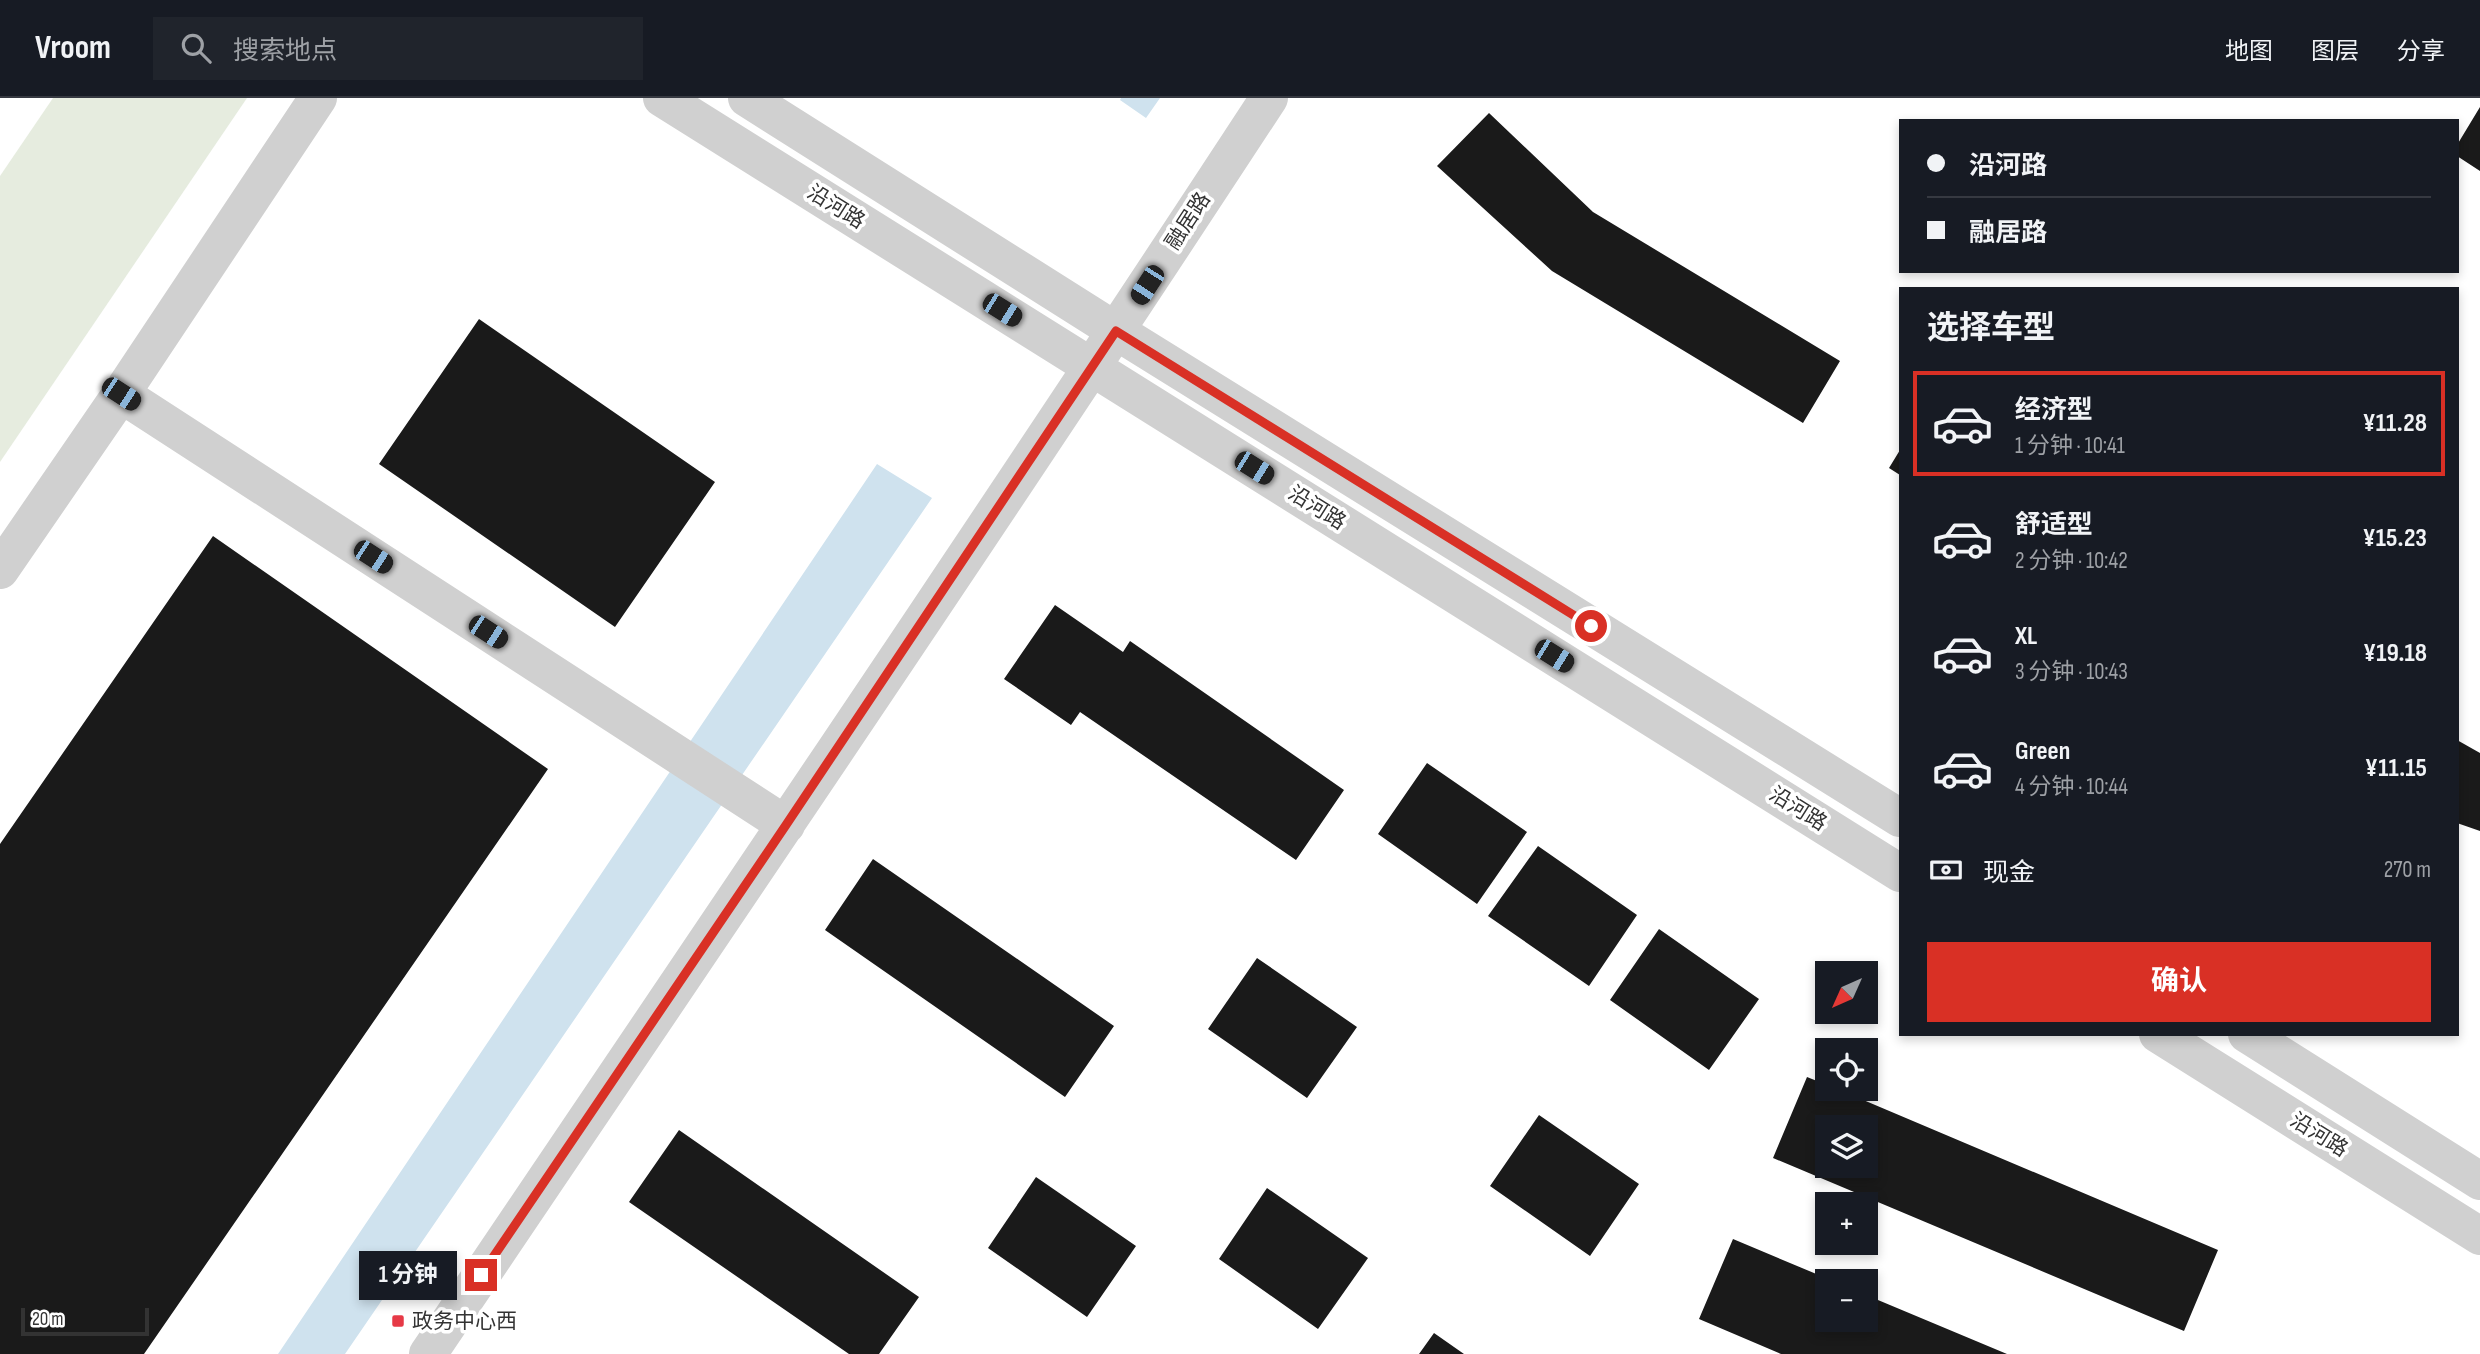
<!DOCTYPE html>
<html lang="zh">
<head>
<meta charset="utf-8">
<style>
  body { margin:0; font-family:"Sofia Sans Condensed","Noto Sans SC",sans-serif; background:#20242c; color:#f1f3f6; height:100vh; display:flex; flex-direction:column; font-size:26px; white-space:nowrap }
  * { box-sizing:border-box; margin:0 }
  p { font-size:23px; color:#9ea1a6 }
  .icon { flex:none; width:38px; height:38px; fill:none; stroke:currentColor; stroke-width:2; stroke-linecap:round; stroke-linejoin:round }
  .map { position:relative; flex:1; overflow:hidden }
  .drawer { position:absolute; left:1899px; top:189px; width:560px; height:749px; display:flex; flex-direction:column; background:#171b24; border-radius:0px; box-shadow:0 4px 10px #0003 }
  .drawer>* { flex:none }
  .top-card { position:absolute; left:1899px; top:21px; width:560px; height:154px; border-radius:0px; box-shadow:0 4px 10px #0003; display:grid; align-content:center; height:154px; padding:0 28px; background:#171b24 }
  .needle { width:46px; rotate:225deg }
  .controls { position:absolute; left:1815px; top:863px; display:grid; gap:14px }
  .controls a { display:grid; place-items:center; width:63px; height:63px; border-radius:0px; background:#171b24; box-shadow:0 4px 10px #0003; font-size:35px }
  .scale { position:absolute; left:21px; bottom:18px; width:128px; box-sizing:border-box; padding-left:7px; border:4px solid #333; border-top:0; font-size:19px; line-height:24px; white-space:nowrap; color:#333; -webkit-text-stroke:5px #fff; paint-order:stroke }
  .end { position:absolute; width:32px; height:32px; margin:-16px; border:9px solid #d93025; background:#fff; box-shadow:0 0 0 4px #fff }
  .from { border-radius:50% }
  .bubble { position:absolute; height:49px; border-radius:0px; background:#171b24; box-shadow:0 4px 10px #0003; font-size:23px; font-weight:700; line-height:49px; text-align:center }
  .car { position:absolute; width:21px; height:42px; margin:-21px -10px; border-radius:9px; box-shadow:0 0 5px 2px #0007; background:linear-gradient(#222 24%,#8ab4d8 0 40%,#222 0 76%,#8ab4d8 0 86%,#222 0) }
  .top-card b { display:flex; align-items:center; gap:24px; height:66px; font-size:26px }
  .top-card b+b { border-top:2px solid #363941 }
  .top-card i { width:18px; height:18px; background:#f1f3f6 }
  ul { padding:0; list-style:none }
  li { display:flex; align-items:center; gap:21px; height:105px; margin:0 14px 10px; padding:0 14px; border:4px solid transparent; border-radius:0px }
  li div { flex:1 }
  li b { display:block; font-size:26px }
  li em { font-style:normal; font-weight:700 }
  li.current { border-color:#d93025 }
  li>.icon { width:63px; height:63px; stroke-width:1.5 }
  h2 { padding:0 28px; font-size:32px; line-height:84px }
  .pay { display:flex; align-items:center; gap:18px; height:77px; padding:0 28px; font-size:26px }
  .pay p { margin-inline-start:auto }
  .primary-button { display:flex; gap:14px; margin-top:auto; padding:14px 28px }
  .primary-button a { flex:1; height:80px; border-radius:0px; background:#d93025; color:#fff; font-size:28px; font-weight:700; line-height:80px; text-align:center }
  header { display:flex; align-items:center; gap:42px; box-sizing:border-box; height:98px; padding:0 35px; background:#171b24; border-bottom:2px solid #363941 }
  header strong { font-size:33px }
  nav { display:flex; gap:38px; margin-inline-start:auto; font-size:24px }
  .search { width:490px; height:63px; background:#20242c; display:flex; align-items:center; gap:18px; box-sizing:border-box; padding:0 24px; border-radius:0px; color:#9ea1a6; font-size:26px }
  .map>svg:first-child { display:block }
  .green { fill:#e6ecdf }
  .water { fill:#cfe2ee }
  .building { fill:#1a1a1a; fill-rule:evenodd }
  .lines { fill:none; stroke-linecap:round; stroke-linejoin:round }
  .minor { stroke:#d0d0d0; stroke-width:38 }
  .route { stroke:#d93025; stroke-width:9 }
  .poi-dot { fill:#e63946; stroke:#fff; stroke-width:2.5 }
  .labels { text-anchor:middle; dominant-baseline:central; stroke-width:7; stroke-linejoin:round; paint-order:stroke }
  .street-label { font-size:21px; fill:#333; stroke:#fff }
  .poi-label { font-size:21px; fill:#333; stroke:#fff; text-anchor:start }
</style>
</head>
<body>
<header>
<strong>Vroom</strong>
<div class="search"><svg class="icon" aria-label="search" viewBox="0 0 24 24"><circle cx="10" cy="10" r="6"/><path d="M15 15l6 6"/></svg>搜索地点</div>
<nav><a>地图</a><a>图层</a><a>分享</a></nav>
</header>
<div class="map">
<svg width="2480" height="1256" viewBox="0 0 2480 1256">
  <rect width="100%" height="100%" fill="#fff"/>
  <path class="green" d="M53 0H247L0 364V78Z"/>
  <path class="water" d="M1121 0H1160L1146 20 1120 2Z
    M877 366 932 400 345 1256H278Z"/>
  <path class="building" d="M2480 9V73L2457 58V47Z
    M1489 15 1593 114 1840 263 1803 325 1552 173 1437 68Z
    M479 221 715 384 615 529 379 366Z
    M1900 352V377L1889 370Z
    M213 438 548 671 144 1256H0V746Z
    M1055 507 1123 554 1130 543 1344 692 1296 762 1080 614 1071 627 1004 581Z
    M2457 642 2480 655V733L2457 725Z
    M1427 665 1527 734 1477 806 1378 736Z
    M1538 748 1637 817 1589 888 1488 818Z
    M873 761 1114 928 1065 999 825 832Z
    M1659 831 1759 901 1709 972 1610 902Z
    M1257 860 1357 929 1307 1000 1208 931Z
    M1807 979 1827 987V990H1835L2218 1152 2184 1233 1773 1060ZM1827 1029H1866V1068H1827Z
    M1539 1017 1639 1086 1590 1158 1490 1088Z
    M679 1032 919 1199 879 1256H849L629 1104Z
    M1036 1079 1136 1148 1087 1219 988 1150Z
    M1267 1090 1368 1160 1318 1231 1219 1161Z
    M1733 1141 1833 1183H1827V1222H1866V1197L2007 1256H1781L1699 1221Z
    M1434 1235 1464 1256H1419Z"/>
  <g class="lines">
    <path class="minor" d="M662 0 1900 775
      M747 0 1116 233 1900 720
      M121 296 786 727
      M0 472 121 296 318 0
      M2158 936 2480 1138
      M2247 936 2480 1083
      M428 1256C710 838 993 422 1269 0"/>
  </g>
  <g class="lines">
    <path class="route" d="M481 1177 786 727 1116 233 1591 528"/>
  </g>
  <rect class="poi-dot" x="391" y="1216" width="14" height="14" rx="3.5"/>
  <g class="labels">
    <g class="street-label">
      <text transform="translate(836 109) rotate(32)">沿河路</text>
      <text transform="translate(1188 123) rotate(-57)">融居路</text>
      <text transform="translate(1317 410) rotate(32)">沿河路</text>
      <text transform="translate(1798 711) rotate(32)">沿河路</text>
      <text transform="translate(2319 1037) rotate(32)">沿河路</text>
    </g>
    <g class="poi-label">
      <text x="412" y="1223">政务中心西</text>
    </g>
  </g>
</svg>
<div class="controls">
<a><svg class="needle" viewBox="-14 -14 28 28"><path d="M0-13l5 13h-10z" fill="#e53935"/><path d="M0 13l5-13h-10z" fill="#9ea1a6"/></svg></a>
<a><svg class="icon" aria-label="locate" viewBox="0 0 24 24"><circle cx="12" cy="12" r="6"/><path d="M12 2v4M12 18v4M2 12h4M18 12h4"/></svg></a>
<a><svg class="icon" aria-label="layers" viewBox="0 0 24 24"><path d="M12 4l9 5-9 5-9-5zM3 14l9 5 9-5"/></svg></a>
<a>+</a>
<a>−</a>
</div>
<div class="scale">20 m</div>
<i class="end from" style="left:1591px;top:528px"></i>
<i class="end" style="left:481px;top:1177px"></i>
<div class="bubble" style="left:359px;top:1153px;width:98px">1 分钟</div>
<i class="car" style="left:1147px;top:187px;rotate:213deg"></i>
<i class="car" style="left:1002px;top:212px;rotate:122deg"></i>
<i class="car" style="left:121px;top:296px;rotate:123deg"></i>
<i class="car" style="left:1254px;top:370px;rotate:122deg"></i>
<i class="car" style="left:373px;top:459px;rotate:123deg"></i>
<i class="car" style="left:488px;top:534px;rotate:123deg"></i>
<i class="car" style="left:1554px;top:558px;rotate:122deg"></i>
<div class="top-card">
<b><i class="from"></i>沿河路</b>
<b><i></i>融居路</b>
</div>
<section class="drawer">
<h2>选择车型</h2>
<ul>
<li class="current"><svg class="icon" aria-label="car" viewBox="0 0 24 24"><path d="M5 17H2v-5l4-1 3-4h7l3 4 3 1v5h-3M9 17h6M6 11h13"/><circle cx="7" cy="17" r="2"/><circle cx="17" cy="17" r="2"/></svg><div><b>经济型</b><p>1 分钟 · 10:41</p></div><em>¥11.28</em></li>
<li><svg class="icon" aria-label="car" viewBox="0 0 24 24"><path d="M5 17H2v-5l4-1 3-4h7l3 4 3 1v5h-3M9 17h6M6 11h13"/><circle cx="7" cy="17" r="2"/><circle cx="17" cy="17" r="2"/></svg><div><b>舒适型</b><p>2 分钟 · 10:42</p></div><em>¥15.23</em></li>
<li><svg class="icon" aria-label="car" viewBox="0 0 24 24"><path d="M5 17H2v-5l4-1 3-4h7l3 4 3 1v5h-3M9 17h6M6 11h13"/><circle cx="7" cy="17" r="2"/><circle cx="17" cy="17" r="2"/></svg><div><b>XL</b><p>3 分钟 · 10:43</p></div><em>¥19.18</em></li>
<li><svg class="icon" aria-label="car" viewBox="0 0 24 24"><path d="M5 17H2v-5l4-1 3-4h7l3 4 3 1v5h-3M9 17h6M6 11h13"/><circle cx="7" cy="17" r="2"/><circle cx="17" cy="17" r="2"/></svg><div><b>Green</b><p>4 分钟 · 10:44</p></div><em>¥11.15</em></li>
</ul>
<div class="pay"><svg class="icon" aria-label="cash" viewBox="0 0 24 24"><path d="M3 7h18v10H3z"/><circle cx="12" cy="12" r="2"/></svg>现金<p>270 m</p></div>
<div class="primary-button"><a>确认</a></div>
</section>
</div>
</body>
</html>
